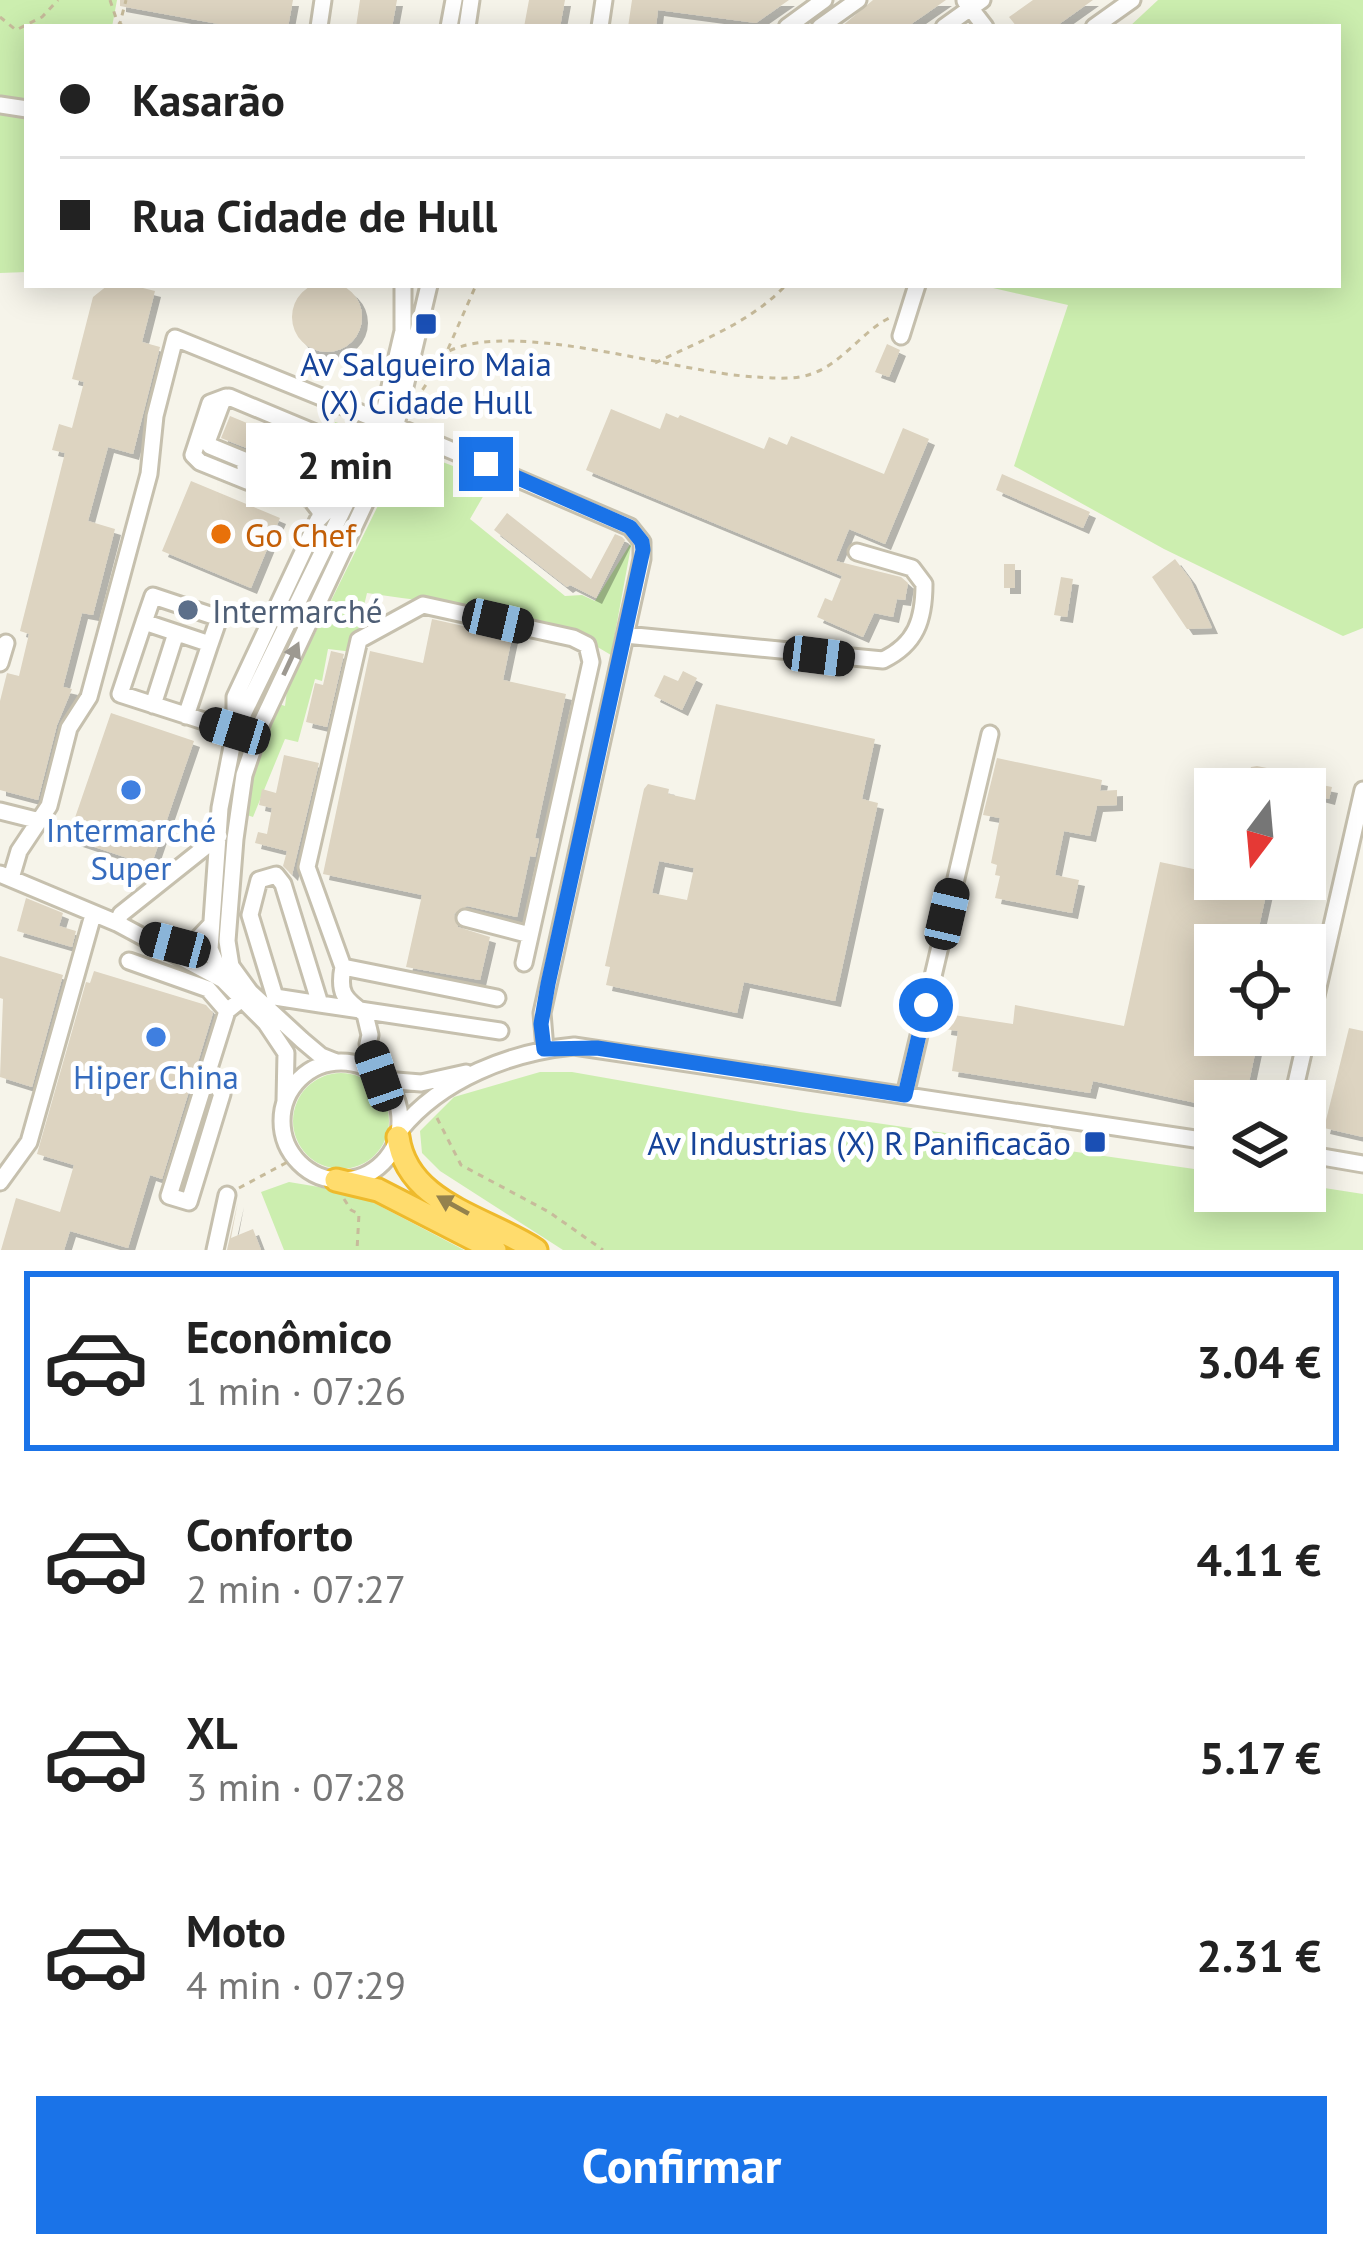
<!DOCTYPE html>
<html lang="pt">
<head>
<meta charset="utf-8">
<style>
  body { margin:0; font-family:"PT Sans",sans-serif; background:#f6f6f6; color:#222; height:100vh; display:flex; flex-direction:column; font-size:45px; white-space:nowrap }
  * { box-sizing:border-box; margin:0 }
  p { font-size:39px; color:#767676 }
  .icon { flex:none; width:66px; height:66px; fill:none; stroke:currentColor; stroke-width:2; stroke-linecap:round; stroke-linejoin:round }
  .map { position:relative; height:1250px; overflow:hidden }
  .details { display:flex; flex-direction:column; background:#fff; flex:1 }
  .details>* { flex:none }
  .top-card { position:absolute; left:24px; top:24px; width:1317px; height:264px; border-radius:0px; box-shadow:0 6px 30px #0003; display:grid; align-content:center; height:264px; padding:0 36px; background:#fff }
  .needle { width:78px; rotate:196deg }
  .buttons { position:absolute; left:1194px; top:768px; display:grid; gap:24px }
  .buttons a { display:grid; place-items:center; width:132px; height:132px; border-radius:0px; background:#fff; box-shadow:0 6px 30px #0003; font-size:60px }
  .end { position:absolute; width:54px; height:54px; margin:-27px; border:15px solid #1a73e8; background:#fff; box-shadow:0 0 0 6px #fff }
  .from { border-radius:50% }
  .bubble { position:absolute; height:84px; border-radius:0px; background:#fff; box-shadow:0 6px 30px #0003; font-size:39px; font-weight:700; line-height:84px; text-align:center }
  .car { position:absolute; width:36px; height:72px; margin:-36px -18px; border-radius:15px; box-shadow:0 0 9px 3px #0007; background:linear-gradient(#222 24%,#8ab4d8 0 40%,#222 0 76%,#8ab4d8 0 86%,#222 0) }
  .top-card b { display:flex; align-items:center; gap:42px; height:114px; font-size:45px }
  .top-card b+b { border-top:3px solid #e0e0e0 }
  .top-card i { width:30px; height:30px; background:#222 }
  ul { padding:21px 0 0; list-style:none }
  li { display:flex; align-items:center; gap:36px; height:180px; margin:0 24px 18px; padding:0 12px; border:6px solid transparent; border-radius:0px }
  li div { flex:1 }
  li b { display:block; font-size:45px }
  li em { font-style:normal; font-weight:700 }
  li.active { border-color:#1a73e8 }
  li>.icon { width:108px; height:108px; stroke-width:1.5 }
  .cta { display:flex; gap:24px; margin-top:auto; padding:24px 36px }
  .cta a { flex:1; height:138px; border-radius:0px; background:#1a73e8; color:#fff; font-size:48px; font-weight:700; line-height:138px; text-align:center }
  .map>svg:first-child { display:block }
  .green { fill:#cceeaf }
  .building { fill:#ddd4c1; fill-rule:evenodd; filter:url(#shadow) }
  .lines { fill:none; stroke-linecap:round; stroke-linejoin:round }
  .minor-casing { stroke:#c6c0ae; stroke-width:21 }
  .highway-casing { stroke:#eeba2c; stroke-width:27 }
  .path { stroke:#c7bb9b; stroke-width:3; stroke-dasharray:6 6; stroke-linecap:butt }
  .minor { stroke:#fff; stroke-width:15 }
  .highway { stroke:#ffdc6d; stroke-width:21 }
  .oneway { fill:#9d9991 }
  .oneway2 { fill:#94824d }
  .route { stroke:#1a73e8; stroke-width:15 }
  .transit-dot { fill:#1a4fb4; stroke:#fff; stroke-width:4.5 }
  .food-dot { fill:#e8710a; stroke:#fff; stroke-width:4.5 }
  .service-dot { fill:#5c6f8a; stroke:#fff; stroke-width:4.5 }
  .shop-dot { fill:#3f7fe0; stroke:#fff; stroke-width:4.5 }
  .labels { text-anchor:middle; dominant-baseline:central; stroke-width:10; stroke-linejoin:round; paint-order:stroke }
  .transit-label { font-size:33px; fill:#164399; stroke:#fff }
  .food-label { font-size:33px; fill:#c56008; stroke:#fff; text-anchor:start }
  .service-label { font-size:33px; fill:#4e5e75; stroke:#fff; text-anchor:start }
  .shop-label { font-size:33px; fill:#366cbe; stroke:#fff }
</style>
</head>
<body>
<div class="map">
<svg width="1363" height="1250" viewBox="0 0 1363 1250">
  <defs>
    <filter id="shadow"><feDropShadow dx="6" dy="6" stdDeviation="0" flood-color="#0004"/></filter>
  </defs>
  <rect width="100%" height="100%" fill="#f6f4ea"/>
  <path class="green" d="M0 0H117L112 27H27V272L0 273Z
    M1158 0H1363V628L1343 636 1164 549 1014 466 1068 305 980 285H1338V27H1129Z
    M335 422 358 429 366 438 348 490 338 498 321 492 323 479 333 474 344 438 332 442Z
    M414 451 492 481 470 519 565 596 582 595 595 601 632 541 611 655C541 611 447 605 367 593L353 652 328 649 322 681 315 679 298 742 285 739 253 817 244 814 256 764 279 704 285 706 287 690 400 461Z
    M540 1072H572L800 1112 1215 1172V1191H1305V1185L1363 1194V1250H563L440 1171 422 1153 420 1131 454 1097Z
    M293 1121a48 48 0 1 1 96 0a48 48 0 1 1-96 0Z
    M289 1182 355 1193 464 1250H284L261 1192Z"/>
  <path class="building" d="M120 0H293L288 27H235L120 6Z
    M360 0H397L392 27H356Z
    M529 0H565L560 27H524Z
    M632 0H789L756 23 658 10 656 27H628Z
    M873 0H946L907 27H841Z
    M1033 0H1093L1055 27H1017L1009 17Z
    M292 317a35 35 0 1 1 70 0a35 35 0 1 1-70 0Z
    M108 285H131L155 291 142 342 160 347 133 454 108 447 88 521 115 529 93 615 82 613 63 687 72 689 57 725 38 800 0 790V701L7 673 19 676 29 634 20 631 65 453 52 450 59 424 72 428 84 382 72 379 93 297Z
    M887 344 900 350 889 377 875 372Z
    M611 409 660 429 666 413 678 418 680 415 764 449 769 437 787 445 791 436 884 474 903 428 929 439 885 544 849 529 836 561 901 577 908 583 905 600 897 599 893 617 874 613 863 637 817 617 825 598 832 601 842 576 586 470Z
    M230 416 290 441 277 470 256 462 249 449 221 438Z
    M1002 474 1090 512 1083 528 996 490Z
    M191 481 280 518 251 588 162 551Z
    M507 513 591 579 615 534 622 537 625 540 596 598 570 585 567 587 494 530Z
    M1175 559 1190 579 1212 628 1187 629 1152 577Z
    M1004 564H1015V588H1004Z
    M1061 577 1073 579 1067 617 1054 615Z
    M432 619 512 637 503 680 566 694 535 838 539 839 535 857 530 856 517 917 467 906 454 914 458 927 490 937 480 980 406 967 422 895 323 874 370 651 423 663Z
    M331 651 344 654 327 727 306 722 315 683 323 685Z
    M683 671 697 678 682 710 654 696 664 675 678 681Z
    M716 704 875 739 862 799 878 803 835 1001 744 982 737 1013 606 985 610 967 605 966 644 789 648 784 669 789 668 794 695 800ZM659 861 694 868 687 900 652 893Z
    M111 713 194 741 151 866 68 838Z
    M284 755 319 763 292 875 283 866 287 851 255 843 258 832 267 834 272 808 259 805 262 789 276 793Z
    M997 758 1102 780 1100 791 1117 790V805L1097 806 1090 836 1064 831 1055 875 1079 880 1072 913 995 898 1000 876 995 875 997 865 991 863 1000 818 983 815Z
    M1257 766 1318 778 1317 784 1332 787 1329 799 1314 795 1310 813H1305V789H1237L1240 772 1249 774 1251 767Z
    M1210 840 1215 841V879L1268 886 1255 945 1222 941 1221 945H1215V974L1207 1009 1215 1010V1035H1259L1245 1101H1215V1107L1093 1081 1090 1093 952 1071 958 1031 945 1029 947 1014 1013 1024 1015 1005 1124 1026 1160 862 1203 871Z
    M26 898 63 913 59 926 76 931 72 947 17 931Z
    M0 956 63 975 32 1087 0 1077 3 999 0 998Z
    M94 971 206 1005 213 1013 162 1179 150 1175 128 1248 70 1231 64 1250H1L16 1198 60 1212 74 1165 37 1154 86 982 90 983Z
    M1349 1028 1363 1031V1137L1324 1128Z
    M238 1201 231 1238 253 1229 261 1250H227Z"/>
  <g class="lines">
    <defs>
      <path id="minor" d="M965 1 985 27
        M319 27 323 0
        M449 27 454 0
        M467 27 471 0
        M600 27 604 0
        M787 27 824 0
        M820 27 858 0
        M944 27 982 0
        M1094 27 1132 0
        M0 105 27 109
        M901 336 917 285
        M226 397 210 403 193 455 200 462 247 481
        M397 427 630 527 642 542V559L542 1013 545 1049
        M320 518V511L310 498 247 481 244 460 210 446 207 442 222 402 229 397 320 435 324 448 313 495 323 507 330 509
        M144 622 153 596 219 618 210 644
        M625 635 883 660C916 644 924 620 924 584L912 568 857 552
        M0 663 6 643
        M153 705 176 633
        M186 716 210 644 144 622 120 694 235 731
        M235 724V697L318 520 326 512
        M0 811 40 821
        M0 874 117 923 223 980 266 1023 286 1053 285 1101
        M11 878 19 851 49 806 69 728 89 697 149 474 155 416 175 338 383 422
        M465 918 530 935
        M117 923 121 914 219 836
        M159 940 193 944 210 926
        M129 961 208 989 227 1011
        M343 967 307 867 359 640 423 605 573 638 587 645 591 662 524 963
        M223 980 210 949 220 808 235 731 378 438 403 331V285
        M320 1004 275 997 250 915 259 880 276 875 283 884 320 1004 500 1031
        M368 1044 370 1035 365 1014C344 999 338 993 343 967L497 998
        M336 1062 321 1056 302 1040 250 992 231 966 227 941 235 839 244 775 262 722 390 450 429 285
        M282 1121a59 59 0 1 1 118 0a59 59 0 1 1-118 0Z
        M208 1072 222 1094 189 1202 169 1196 227 1011 248 994
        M384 1080 421 1083 466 1073
        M905 1095 990 734
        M1292 1101 1363 790
        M400 1130C441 1079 511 1052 574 1046L1215 1142
        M1305 1154 1363 1164
        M0 1182 29 1142 93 915
        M215 1250 227 1195"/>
      <path id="highway" d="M398 1137C407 1204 486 1217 536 1250
        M336 1180 378 1190 495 1250"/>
    </defs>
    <use href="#minor" class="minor-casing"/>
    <use href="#highway" class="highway-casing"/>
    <path class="path" d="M110 0 117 21 124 27
      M0 17 16 30 42 17 58 0
      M119 27 126 0
      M448 349 476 285
      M655 363C702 340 750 323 786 285
      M416 400 447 352C514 318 676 373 756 377 772 378 796 380 811 374 843 364 866 326 894 316
      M437 1118 461 1165 549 1212 603 1250
      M239 1188 295 1158
      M344 1199 351 1210 359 1214 357 1250"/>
    <use href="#minor" class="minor"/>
    <use href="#highway" class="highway"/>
  </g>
  <defs><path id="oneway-solid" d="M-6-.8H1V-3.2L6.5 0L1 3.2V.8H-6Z" transform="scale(3)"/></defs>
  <use class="oneway" href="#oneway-solid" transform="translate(291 659) rotate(-65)"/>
  <use class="oneway2" href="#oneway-solid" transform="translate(453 1205) rotate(-151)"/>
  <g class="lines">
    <path class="route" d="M486 464 630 527 642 542 643 550 548 984 541 1024 544 1049 597 1048 905 1095 926 1005"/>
  </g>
  <g class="transit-dot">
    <rect x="414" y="312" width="24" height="24" rx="6"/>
    <rect x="1083" y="1130" width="24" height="24" rx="6"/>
  </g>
  <circle class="food-dot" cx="221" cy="534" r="12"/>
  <circle class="service-dot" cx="188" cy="610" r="12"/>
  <g class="shop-dot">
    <circle cx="131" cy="790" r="12"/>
    <circle cx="156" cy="1037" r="12"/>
  </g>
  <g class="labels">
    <g class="transit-label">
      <text x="426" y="363">Av Salgueiro Maia<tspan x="426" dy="38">(X) Cidade Hull</tspan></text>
      <text x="1071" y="1142" text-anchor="end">Av Industrias (X) R Panificacão</text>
    </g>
    <g class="food-label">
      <text x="245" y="534">Go Chef</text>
    </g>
    <g class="service-label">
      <text x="212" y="610">Intermarché</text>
    </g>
    <g class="shop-label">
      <text x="131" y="829">Intermarché<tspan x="131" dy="38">Super</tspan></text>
      <text x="156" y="1076">Hiper China</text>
    </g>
  </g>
</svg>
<div class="buttons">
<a><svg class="needle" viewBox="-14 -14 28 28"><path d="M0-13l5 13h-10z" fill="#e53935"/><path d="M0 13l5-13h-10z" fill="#767676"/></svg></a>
<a><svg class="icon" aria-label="locate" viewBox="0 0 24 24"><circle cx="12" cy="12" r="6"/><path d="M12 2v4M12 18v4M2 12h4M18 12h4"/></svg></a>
<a><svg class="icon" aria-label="layers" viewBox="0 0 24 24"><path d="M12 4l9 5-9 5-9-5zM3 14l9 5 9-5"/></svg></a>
</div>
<i class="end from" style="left:926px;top:1005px"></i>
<i class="end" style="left:486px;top:464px"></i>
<div class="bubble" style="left:246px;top:423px;width:198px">2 min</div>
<i class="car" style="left:498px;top:621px;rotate:103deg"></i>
<i class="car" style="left:819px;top:656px;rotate:97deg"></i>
<i class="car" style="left:235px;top:731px;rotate:287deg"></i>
<i class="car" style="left:947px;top:914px;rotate:13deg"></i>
<i class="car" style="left:175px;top:945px;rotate:285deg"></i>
<i class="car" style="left:379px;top:1076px;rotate:341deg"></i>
<div class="top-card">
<b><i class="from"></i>Kasarão</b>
<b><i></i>Rua Cidade de Hull</b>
</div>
</div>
<section class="details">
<ul>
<li class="active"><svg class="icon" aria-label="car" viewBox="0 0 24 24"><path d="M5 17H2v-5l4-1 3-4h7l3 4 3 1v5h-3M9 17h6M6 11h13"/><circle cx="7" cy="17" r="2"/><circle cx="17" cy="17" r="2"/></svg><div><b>Econômico</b><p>1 min · 07:26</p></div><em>3.04 €</em></li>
<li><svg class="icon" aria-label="car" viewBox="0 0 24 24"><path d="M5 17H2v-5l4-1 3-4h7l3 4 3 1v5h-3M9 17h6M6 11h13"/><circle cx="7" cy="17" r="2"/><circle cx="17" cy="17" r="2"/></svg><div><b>Conforto</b><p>2 min · 07:27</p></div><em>4.11 €</em></li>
<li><svg class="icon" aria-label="car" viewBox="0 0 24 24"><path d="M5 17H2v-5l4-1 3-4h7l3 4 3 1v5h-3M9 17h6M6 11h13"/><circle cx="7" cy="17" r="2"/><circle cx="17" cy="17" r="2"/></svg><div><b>XL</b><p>3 min · 07:28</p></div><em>5.17 €</em></li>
<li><svg class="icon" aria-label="car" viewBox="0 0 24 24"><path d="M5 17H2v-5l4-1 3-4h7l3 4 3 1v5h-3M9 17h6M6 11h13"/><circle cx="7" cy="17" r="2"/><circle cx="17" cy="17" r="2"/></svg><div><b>Moto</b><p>4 min · 07:29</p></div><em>2.31 €</em></li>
</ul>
<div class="cta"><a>Confirmar</a></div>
</section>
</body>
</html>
